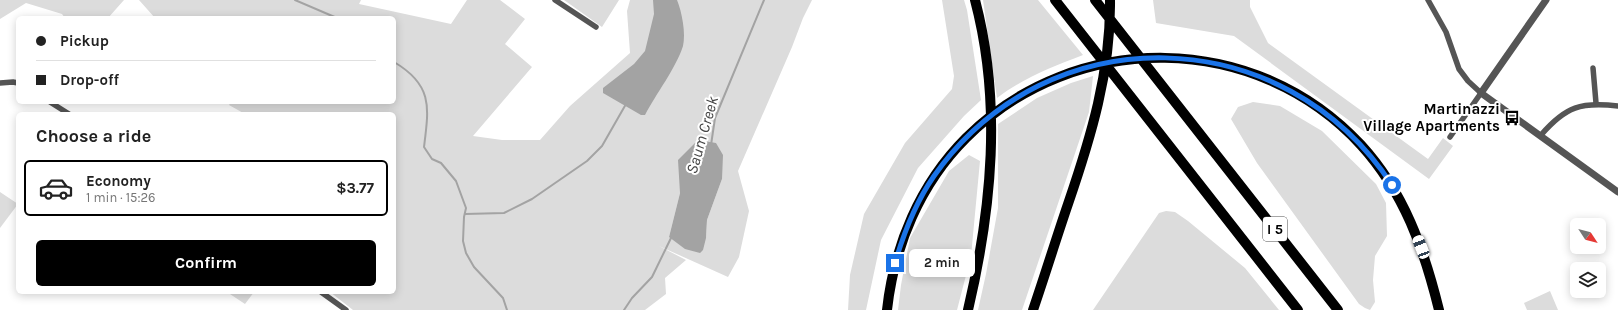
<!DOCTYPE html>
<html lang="en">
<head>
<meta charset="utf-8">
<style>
  body { margin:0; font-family:Karla,sans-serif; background:#f6f6f6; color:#222; height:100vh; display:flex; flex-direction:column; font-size:15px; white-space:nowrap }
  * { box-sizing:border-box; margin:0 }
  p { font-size:13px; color:#767676 }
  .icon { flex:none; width:22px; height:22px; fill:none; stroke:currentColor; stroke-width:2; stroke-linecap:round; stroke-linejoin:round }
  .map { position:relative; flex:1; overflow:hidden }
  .panel { position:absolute; left:16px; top:112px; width:380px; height:182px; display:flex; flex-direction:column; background:#fff; border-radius:6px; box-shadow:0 2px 10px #0003 }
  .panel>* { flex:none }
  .top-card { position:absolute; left:16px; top:16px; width:380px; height:88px; border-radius:6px; box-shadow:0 2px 10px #0003; display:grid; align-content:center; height:88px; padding:0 20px; background:#fff }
  .needle { width:26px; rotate:126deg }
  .tools { position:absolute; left:1570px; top:218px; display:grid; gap:8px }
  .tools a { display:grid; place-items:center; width:36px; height:36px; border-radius:6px; background:#fff; box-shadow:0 2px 10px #0003; font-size:20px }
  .end { position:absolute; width:18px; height:18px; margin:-9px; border:5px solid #1a73e8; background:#fff; box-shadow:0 0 0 2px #fff }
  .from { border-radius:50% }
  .bubble { position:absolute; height:28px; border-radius:6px; background:#fff; box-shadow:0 2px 10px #0003; font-size:13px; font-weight:700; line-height:28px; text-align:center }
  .car { position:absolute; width:12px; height:24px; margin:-12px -6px; border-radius:5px; box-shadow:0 0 3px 1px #0007; background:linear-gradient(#fff 24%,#345 0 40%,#fff 0 76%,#345 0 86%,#fff 0) }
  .top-card b { display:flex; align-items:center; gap:14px; height:38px; font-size:15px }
  .top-card b+b { border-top:1px solid #e0e0e0 }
  .top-card i { width:10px; height:10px; background:#222 }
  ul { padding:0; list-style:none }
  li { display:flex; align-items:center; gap:12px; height:56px; margin:0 8px 6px; padding:0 12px; border:2px solid transparent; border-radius:6px }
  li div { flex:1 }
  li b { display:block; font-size:15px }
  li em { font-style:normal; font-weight:700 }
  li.current { border-color:#000 }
  li>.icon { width:36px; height:36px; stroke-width:1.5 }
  h2 { padding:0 20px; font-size:18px; line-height:48px }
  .cta { display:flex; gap:8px; margin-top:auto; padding:8px 20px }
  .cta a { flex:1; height:46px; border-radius:6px; background:#000; color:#fff; font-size:16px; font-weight:700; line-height:46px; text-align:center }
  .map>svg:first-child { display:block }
  .green { fill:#dcdcdc; fill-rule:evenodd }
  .water { fill:#a3a3a3 }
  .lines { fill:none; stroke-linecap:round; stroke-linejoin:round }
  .stream { stroke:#a3a3a3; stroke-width:2 }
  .minor { stroke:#555; stroke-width:5.5 }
  .tertiary { stroke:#555; stroke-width:7 }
  .motorway { stroke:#000; stroke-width:10 }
  .route { stroke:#1a73e8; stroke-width:5 }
  .labels { text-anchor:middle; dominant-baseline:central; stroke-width:4; stroke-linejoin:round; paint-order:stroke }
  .shield { fill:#fff; stroke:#4c4c4c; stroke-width:1 }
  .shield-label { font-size:14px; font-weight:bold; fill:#000 }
  .poi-label { font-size:15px; font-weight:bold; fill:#000; stroke:#fff; text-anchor:end }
  .water-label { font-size:16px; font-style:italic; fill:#444; stroke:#fff }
</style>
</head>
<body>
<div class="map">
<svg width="1618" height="310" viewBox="0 0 1618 310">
  <rect width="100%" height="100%" fill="#fff"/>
  <path class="green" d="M0 0H124L108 18H65L62 14 26 3 0 19Z
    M139 0H361L359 4 451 24 467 0H500L525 19 505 44 532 67 473 136 502 140H540L570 106 630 53 627 11 630 0H812L803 18 792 47 738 171 749 211 739 257 728 277 659 246 686 260 665 278 666 294 645 310H353L330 292H394V114H312L287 112 285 114H245L229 105 231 102H394V18H155ZM722 179 707 220 706 238 669 237 680 193Z
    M564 0H619L602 27Z
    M942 0H964L967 10 981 100 964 116 918 168 881 240 866 310H848L850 275 864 214 905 143 952 89 954 76Z
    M983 0H1038L1083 55C1052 67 1023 78 997 98Z
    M1153 0H1250V7L1268 43 1428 159 1443 138 1453 146 1429 179 1234 36 1156 23Z
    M1093 76 1089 112 1022 310H978L986 274 998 208V124L1037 98 1071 83Z
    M1253 102 1280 106 1322 131 1376 184 1386 203 1387 236 1375 256 1373 280 1375 302 1370 310 1365 308 1359 304 1257 163 1231 119 1238 107Z
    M969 155 980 161 971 256 957 310H898L901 285 910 238 949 171Z
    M0 192 18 204 0 228Z
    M1166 211 1175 212 1188 221 1245 268 1279 310H1093L1159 213Z
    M1550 291 1558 310H1527L1524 303Z
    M227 292H254L245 304Z"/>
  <path class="water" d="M653 0H677C682 12 686 34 683 46 676 68 656 94 645 115H641L603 93V88L634 64 645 51 654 14Z
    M698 140 716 143 723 155 722 179 707 220 706 238 703 250 700 253 685 249 669 237 680 193 678 160Z"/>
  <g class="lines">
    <path class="stream" d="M295 0 337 18
      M394 62C433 85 429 107 424 147L432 159 441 163 456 181 466 208 464 217 463 241 466 253 474 267 503 298 507 310
      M711 145 715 118 764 0
      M465 214 504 213 532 199 587 161 602 146 626 104
      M624 310 632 298 652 277 671 238"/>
    <path class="minor" d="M555 0 596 27
      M1428 0 1446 32 1459 69 1468 81 1481 93 1450 137
      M1593 68 1596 103
      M0 83 13 82 18 83
      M50 102 69 114
      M1541 135C1566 106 1581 102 1618 106
      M321 292 346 310"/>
    <path class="tertiary" d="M1546 0 1481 93 1618 192"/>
    <path class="motorway" d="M1055 0 1298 310
      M1095 0 1338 310
      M887 310C894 246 920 184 966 138 1075 29 1256 31 1361 145 1404 192 1424 249 1439 310
      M968 310C992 208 1002 102 975 0
      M1033 310C1045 275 1056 239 1068 204 1091 137 1111 71 1110 0"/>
  </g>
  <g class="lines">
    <path class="route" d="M895 263C904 232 916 202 934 176 1048 14 1284 20 1392 185"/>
  </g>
  <defs>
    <symbol id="bus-bare" viewBox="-9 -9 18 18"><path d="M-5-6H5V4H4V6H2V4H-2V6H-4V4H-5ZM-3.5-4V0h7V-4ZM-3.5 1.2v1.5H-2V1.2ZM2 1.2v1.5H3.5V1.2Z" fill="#000" stroke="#fff" stroke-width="2.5" paint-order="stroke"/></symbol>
  </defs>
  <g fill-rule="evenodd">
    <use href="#bus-bare" x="1501" y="107" width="22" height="22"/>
  </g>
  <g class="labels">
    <rect class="shield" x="1263" y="217" width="24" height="24" rx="3"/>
    <g class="shield-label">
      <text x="1275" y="229">I 5</text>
    </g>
    <g class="poi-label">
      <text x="1500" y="109">Martinazzi<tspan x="1500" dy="17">Village Apartments</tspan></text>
    </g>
    <g class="water-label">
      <text transform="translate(702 135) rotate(-74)">Saum Creek</text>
    </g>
  </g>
</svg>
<div class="tools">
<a><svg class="needle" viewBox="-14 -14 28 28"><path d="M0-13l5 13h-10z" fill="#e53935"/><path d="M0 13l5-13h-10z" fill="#767676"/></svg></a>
<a><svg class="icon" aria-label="layers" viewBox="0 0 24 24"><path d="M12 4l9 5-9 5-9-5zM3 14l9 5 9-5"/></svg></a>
</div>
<i class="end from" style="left:1392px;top:185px"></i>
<i class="end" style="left:895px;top:263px"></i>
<div class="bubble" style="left:909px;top:249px;width:66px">2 min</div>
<i class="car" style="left:1421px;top:247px;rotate:339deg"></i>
<div class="top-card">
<b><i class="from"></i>Pickup</b>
<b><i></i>Drop-off</b>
</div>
<section class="panel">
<h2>Choose a ride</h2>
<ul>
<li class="current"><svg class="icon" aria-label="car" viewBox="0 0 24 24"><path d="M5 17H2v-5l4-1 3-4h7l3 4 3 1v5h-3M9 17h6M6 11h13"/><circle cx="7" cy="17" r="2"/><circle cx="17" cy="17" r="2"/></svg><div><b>Economy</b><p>1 min · 15:26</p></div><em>$3.77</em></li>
</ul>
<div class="cta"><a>Confirm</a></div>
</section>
</div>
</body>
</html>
